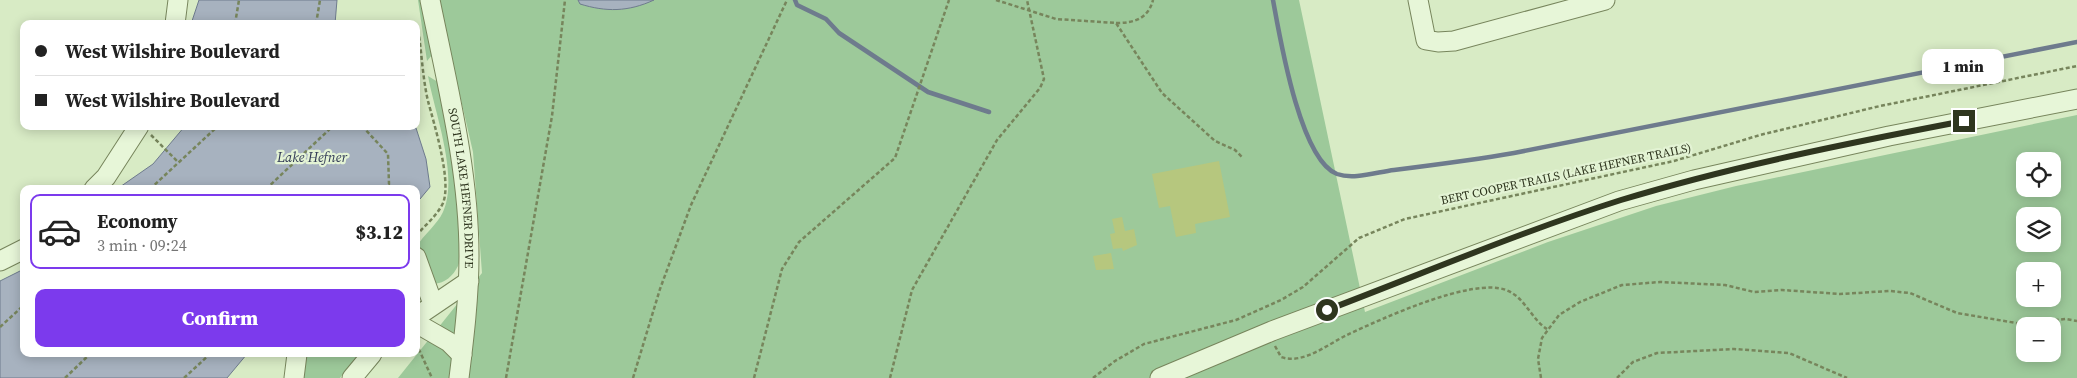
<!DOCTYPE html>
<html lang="en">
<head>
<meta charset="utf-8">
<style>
  body { margin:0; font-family:"Source Serif 4",serif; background:#f2f2f2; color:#222; height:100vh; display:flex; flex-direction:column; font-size:19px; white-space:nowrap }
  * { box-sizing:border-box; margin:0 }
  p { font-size:16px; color:#767676 }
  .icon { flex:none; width:28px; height:28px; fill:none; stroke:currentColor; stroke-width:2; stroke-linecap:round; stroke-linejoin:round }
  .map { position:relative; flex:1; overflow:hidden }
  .sheet { position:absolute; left:20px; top:185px; width:400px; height:172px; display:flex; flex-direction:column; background:#fff; border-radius:10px; box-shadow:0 2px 12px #0003 }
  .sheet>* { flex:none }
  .banner { position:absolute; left:20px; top:20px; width:400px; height:110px; border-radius:10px; box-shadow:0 2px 12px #0003; display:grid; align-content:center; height:110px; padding:0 15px; background:#fff }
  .buttons { position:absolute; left:2016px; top:152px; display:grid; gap:10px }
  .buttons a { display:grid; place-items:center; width:45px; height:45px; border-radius:10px; background:#fff; box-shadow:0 2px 12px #0003; font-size:25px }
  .end { position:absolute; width:22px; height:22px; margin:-11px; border:6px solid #2f361f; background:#fff; box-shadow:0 0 0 2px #fff }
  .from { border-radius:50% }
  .bubble { position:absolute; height:35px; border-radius:10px; background:#fff; box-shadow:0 2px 12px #0003; font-size:16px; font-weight:800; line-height:35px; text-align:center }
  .banner b { display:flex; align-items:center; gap:18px; height:48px; font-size:19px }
  .banner b+b { border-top:1px solid #e0e0e0 }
  .banner i { width:12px; height:12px; background:#222 }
  ul { padding:9px 0 0; list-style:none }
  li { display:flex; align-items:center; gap:15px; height:75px; margin:0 10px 8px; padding:0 5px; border:2px solid transparent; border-radius:10px }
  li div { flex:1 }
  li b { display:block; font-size:19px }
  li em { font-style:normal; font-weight:800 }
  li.active { border-color:#7c3aed }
  li>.icon { width:45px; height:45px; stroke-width:1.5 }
  .cta { display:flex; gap:10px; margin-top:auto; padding:10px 15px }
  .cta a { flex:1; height:58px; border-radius:10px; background:#7c3aed; color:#fff; font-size:20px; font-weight:800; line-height:58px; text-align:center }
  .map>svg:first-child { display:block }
  .green { fill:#9dc99a; fill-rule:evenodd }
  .water { fill:#a7b2bf; stroke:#6e7b8d }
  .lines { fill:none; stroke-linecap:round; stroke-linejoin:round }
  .stream { stroke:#6e7b8d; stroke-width:4.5 }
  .building { fill:#b6c77e }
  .minor-casing { stroke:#77855c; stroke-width:21 }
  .path { stroke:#77855c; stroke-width:2.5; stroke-dasharray:4 2.5; stroke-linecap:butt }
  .minor { stroke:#e7f6d8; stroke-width:19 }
  .route { stroke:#2f361f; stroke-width:6 }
  .labels { text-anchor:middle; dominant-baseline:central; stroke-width:4.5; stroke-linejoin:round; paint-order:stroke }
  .street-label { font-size:12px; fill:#2f361f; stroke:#e3f3d4 }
  .water-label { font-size:14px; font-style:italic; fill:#303955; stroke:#e3f3d4 }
</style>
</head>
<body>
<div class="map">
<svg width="2077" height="378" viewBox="0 0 2077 378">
  <rect width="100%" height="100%" fill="#d8ebc5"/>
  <path class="green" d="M418 0H420L432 55 427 61Z
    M438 0H1299L1365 312 1548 242 1656 206 1736 186 2077 115V378H398L482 273 473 152ZM2025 161H2052V189H2025ZM2025 216H2052V244H2025ZM2025 271H2052V299H2025ZM2025 326H2052V354H2025Z
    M428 76 438 82C449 132 457 182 459 232 460 242 462 256 458 266 453 276 445 283 434 284L417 246C424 234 437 225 443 212 459 176 435 114 428 76Z
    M304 354H360L340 378H301Z"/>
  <path class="water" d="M199 0H337L335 24H191Z
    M578 0H654C628 12 606 12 580 4Z
    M185 126H411L416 128 426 159 430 187 420 199 416 200V189H117L153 164Z
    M24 269V354H247L227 378H0V281Z"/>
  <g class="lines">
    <path class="stream" d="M795 0 797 5 826 19 839 33 928 92 989 112
      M1273 0C1280 38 1300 160 1337 174 1354 180 1377 172 1394 170 1434 165 1474 160 1514 153L2077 42"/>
  </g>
  <path class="building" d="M1219 161 1230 217 1195 224 1196 233 1176 237 1170 206 1159 208 1152 174Z
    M1122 217 1125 231 1134 229 1137 245 1123 251 1122 248 1113 249 1110 234 1115 233 1112 219Z
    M1111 253 1114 269 1096 270 1093 256Z"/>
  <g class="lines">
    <defs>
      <g id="minor">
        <path id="s1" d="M430 0C447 84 469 170 469 256 469 297 464 338 459 378"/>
        <path d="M1418 0 1426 40 1438 42 1454 41 1605 0"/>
        <path d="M175 24 178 0"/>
        <path d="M94 189 106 177 139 126"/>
        <path d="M416 257 433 304"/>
        <path d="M0 261 24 249"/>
        <path d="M416 317 469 281"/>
        <path d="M416 323 449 342 462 355"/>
        <path d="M294 378 297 354"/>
        <path d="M352 378 372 354"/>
        <path d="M1160 378 1272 331 1619 201 1694 180 1889 136 2077 99"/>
      </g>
    </defs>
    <use href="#minor" class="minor-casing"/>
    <path class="path" d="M996 0 1056 19 1116 23 1162 93 1215 141 1235 150 1242 157
      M1116 23C1134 23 1148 19 1153 0
      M235 24 239 0
      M316 24 320 0
      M362 126 388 154 389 184 384 189
      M151 135 178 162
      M150 189 218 126
      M266 189 333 126
      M416 236C425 225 437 216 443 203 452 181 434 124 428 101 423 80 422 57 419 36
      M0 327 24 305
      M416 343 432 378
      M1275 346 1281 357C1303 365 1328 344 1347 335 1381 319 1472 277 1506 290 1525 297 1531 319 1547 329
      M65 378 90 354
      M184 378 210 354
      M506 378 552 116 565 0
      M633 378 660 289 691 205 787 0
      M754 378 782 269 799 242 895 158 949 0
      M890 378 912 290 997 140 1040 88 1044 79 1027 0
      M1093 378 1115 361 1144 344 1236 320 1281 300 1303 287 1359 238 1405 219 1674 161 1760 135 1880 106 2077 66
      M1541 378 1538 359 1542 338 1559 315 1580 302 1622 285 1660 282 1725 285 1754 292 1782 290 1840 294 1890 291 1910 293 1957 313 2022 324 2066 319 2077 321
      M1617 378 1633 362 1657 353 1734 349 1789 353 1847 378"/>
    <use href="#minor" class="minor"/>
  </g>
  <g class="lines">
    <path class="route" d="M1327 310C1424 273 1523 231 1621 200 1733 166 1849 143 1964 121"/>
  </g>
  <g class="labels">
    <g class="street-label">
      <text transform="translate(1566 174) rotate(-12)">BERT COOPER TRAILS (LAKE HEFNER TRAILS)</text>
      <text stroke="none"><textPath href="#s1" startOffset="191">SOUTH LAKE HEFNER DRIVE</textPath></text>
    </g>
    <g class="water-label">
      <text x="312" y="157">Lake Hefner</text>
    </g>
  </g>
</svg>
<div class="buttons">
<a><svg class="icon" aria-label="locate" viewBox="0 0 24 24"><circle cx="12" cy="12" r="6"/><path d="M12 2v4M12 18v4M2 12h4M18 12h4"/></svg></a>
<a><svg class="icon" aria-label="layers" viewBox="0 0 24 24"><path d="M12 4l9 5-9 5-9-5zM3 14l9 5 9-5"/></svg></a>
<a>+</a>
<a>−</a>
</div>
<i class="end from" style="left:1327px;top:310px"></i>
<i class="end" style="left:1964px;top:121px"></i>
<div class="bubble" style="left:1922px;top:49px;width:82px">1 min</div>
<div class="banner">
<b><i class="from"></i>West Wilshire Boulevard</b>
<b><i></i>West Wilshire Boulevard</b>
</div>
<section class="sheet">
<ul>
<li class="active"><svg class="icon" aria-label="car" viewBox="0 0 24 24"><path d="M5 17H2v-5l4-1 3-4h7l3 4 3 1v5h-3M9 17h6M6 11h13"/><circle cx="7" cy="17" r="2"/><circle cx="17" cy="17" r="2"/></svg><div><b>Economy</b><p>3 min · 09:24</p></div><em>$3.12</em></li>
</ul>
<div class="cta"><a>Confirm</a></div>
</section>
</div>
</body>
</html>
